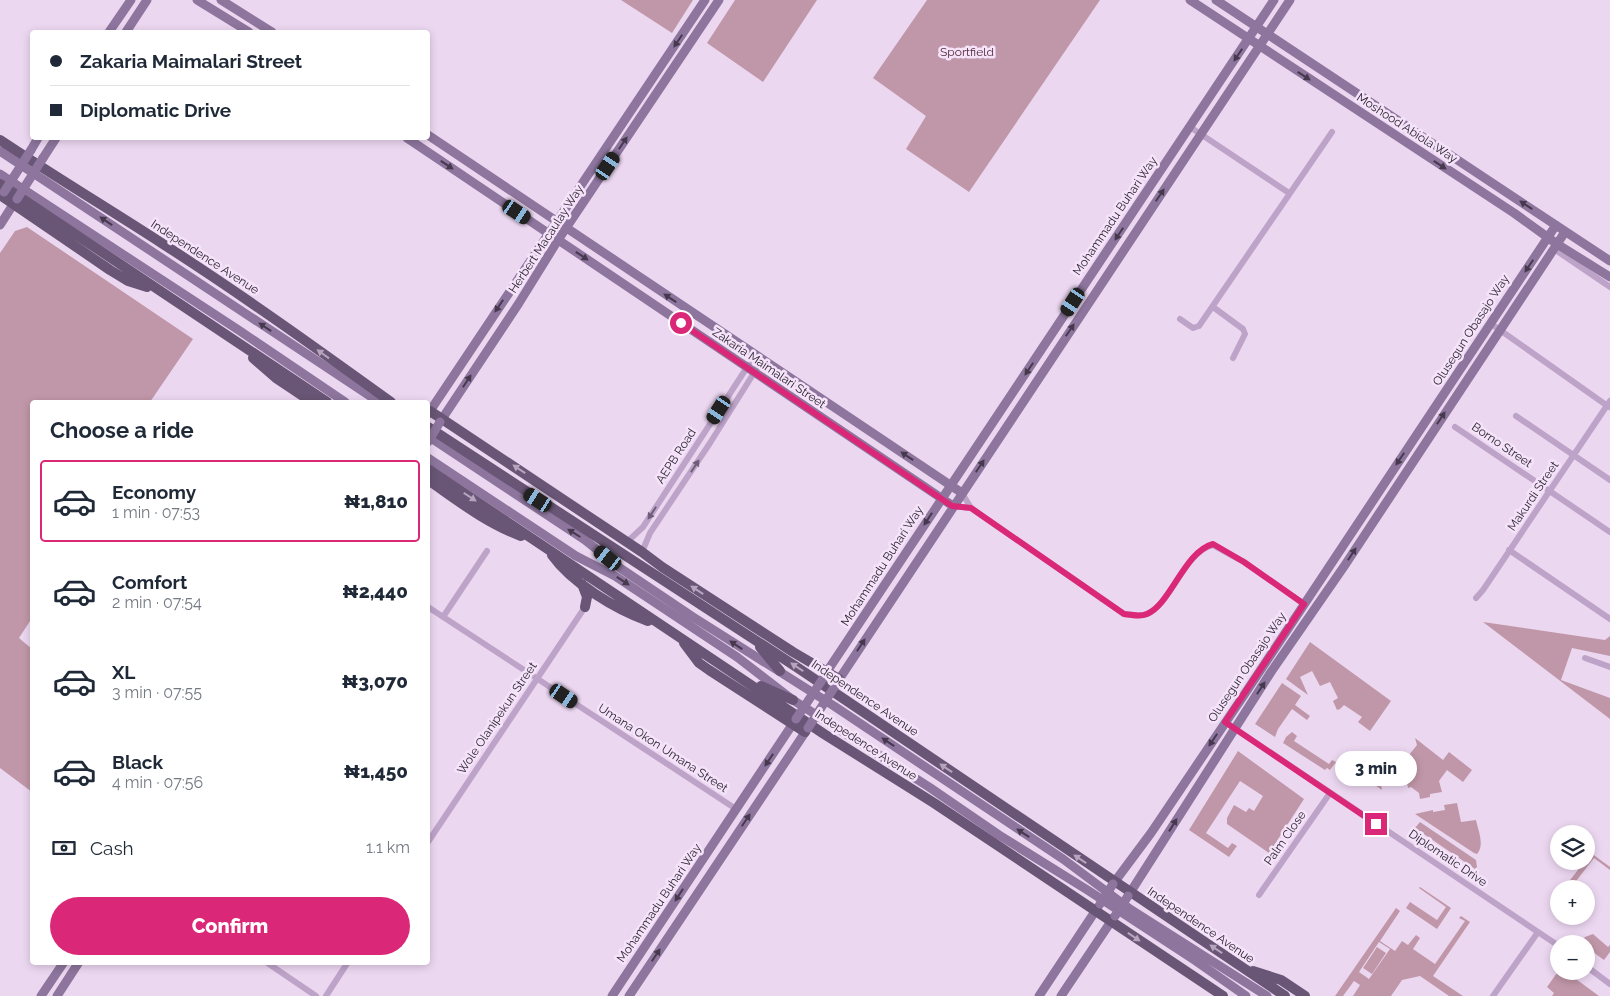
<!DOCTYPE html>
<html lang="en">
<head>
<meta charset="utf-8">
<style>
  body { margin:0; font-family:Raleway,sans-serif; background:#f2f2f3; color:#1f2937; height:100vh; display:flex; flex-direction:column; font-size:19px; white-space:nowrap }
  * { box-sizing:border-box; margin:0 }
  p { font-size:16px; color:#747a83 }
  .icon { flex:none; width:28px; height:28px; fill:none; stroke:currentColor; stroke-width:2; stroke-linecap:round; stroke-linejoin:round }
  .map { position:relative; flex:1; overflow:hidden }
  .drawer { position:absolute; left:30px; top:400px; width:400px; height:565px; display:flex; flex-direction:column; background:#fff; border-radius:5px; box-shadow:0 2px 8px #0003 }
  .drawer>* { flex:none }
  .top-card { position:absolute; left:30px; top:30px; width:400px; height:110px; border-radius:5px; box-shadow:0 2px 8px #0003; display:grid; align-content:center; height:110px; padding:0 20px; background:#fff }
  .tools { position:absolute; left:1550px; top:825px; display:grid; gap:10px }
  .tools a { display:grid; place-items:center; width:45px; height:45px; border-radius:50%; background:#fff; box-shadow:0 2px 8px #0003; font-size:25px }
  .end { position:absolute; width:22px; height:22px; margin:-11px; border:6px solid #db2777; background:#fff; box-shadow:0 0 0 2px #fff }
  .from { border-radius:50% }
  .bubble { position:absolute; height:35px; border-radius:18px; background:#fff; box-shadow:0 2px 8px #0003; font-size:16px; font-weight:800; line-height:35px; text-align:center }
  .car { position:absolute; width:15px; height:30px; margin:-15px -8px; border-radius:6px; box-shadow:0 0 4px 1px #0007; background:linear-gradient(#222 24%,#8ab4d8 0 40%,#222 0 76%,#8ab4d8 0 86%,#222 0) }
  .top-card b { display:flex; align-items:center; gap:18px; height:48px; font-size:19px }
  .top-card b+b { border-top:1px solid #e0e1e3 }
  .top-card i { width:12px; height:12px; background:#1f2937 }
  ul { padding:0; list-style:none }
  li { display:flex; align-items:center; gap:15px; height:82px; margin:0 10px 8px; padding:0 10px; border:2px solid transparent; border-radius:5px }
  li div { flex:1 }
  li b { display:block; font-size:19px }
  li em { font-style:normal; font-weight:800 }
  li.current { border-color:#db2777 }
  li>.icon { width:45px; height:45px; stroke-width:1.5 }
  h2 { padding:0 20px; font-size:22px; line-height:60px }
  .pay { display:flex; align-items:center; gap:12px; height:55px; padding:0 20px; font-size:19px }
  .pay p { margin-inline-start:auto }
  .button { display:flex; gap:10px; margin-top:auto; padding:10px 20px }
  .button a { flex:1; height:58px; border-radius:30px; background:#db2777; color:#fff; font-size:20px; font-weight:800; line-height:58px; text-align:center }
  .map>svg:first-child { display:block }
  .green { fill:#c097a8; fill-rule:evenodd }
  .lines { fill:none; stroke-linecap:round; stroke-linejoin:round }
  .street { stroke:#bea3c9; stroke-width:6 }
  .secondary { stroke:#8d759d; stroke-width:9 }
  .primary { stroke:#695676; stroke-width:10 }
  .secondary-bridge { stroke:#8d759d; stroke-width:9 }
  .oneway { fill:#46394e }
  .oneway2 { fill:#b6a4be }
  .oneway3 { fill:#6f5e77 }
  .route { stroke:#db2777; stroke-width:6 }
  .labels { text-anchor:middle; dominant-baseline:central; stroke-width:5; stroke-linejoin:round; paint-order:stroke }
  .park-label { font-size:12px; fill:#532938; stroke:#f5e3f9 }
  .street-label { font-size:12px; fill:#2e2534; stroke:#f5e3f9 }
</style>
</head>
<body>
<div class="map">
<svg width="1610" height="996" viewBox="0 0 1610 996">
  <rect width="100%" height="100%" fill="#ecd7f1"/>
  <path class="green" d="M621 0H693L672 33Z
    M735 0H817L763 82 707 43Z
    M927 0H1100L969 192 906 149 926 116 873 78Z
    M27 227 193 339 150 402H32V618L19 638 32 649V792L0 768V253L15 231Z
    M1483 622 1605 640 1610 636V656L1572 648 1561 680 1610 698V719Z
    M1310 642 1391 701 1370 731 1358 722 1362 717 1344 705 1340 709 1337 710 1333 701 1338 698 1330 682 1320 686 1312 671 1300 677 1308 695 1286 679Z
    M1282 683 1301 696 1295 705 1310 716 1307 720 1292 709 1278 729 1275 737 1255 724Z
    M1292 732 1297 736 1294 741 1329 764 1332 760 1336 762 1330 770 1327 768 1325 770 1283 743 1286 737Z
    M1415 738 1443 760 1449 752 1472 770 1463 782 1447 770 1439 781 1442 792 1430 794V797L1420 799 1419 793 1411 787 1408 788 1406 776 1402 774 1399 758 1409 755 1417 745Z
    M1238 751 1304 799 1269 853 1227 824V818L1234 805 1246 812 1249 808 1254 811 1263 796 1240 781 1206 833 1228 848 1232 843 1237 846 1229 857 1189 830Z
    M1370 754 1376 758 1382 790 1362 776 1361 768Z
    M1457 803 1461 822 1476 820C1478 830 1485 845 1477 854L1474 853 1415 814 1433 810V812L1445 810 1444 805Z
    M1420 822 1476 860 1477 867 1475 869 1415 828Z
    M1591 853 1610 867V870L1594 858 1570 889H1563L1585 861H1586Z
    M1420 887 1451 908 1437 929 1406 908 1410 902 1437 920 1446 907 1419 888Z
    M1396 908 1400 911 1380 941 1395 951 1402 941 1408 945 1416 935 1420 938 1413 949 1435 964 1465 921 1459 918 1461 916 1470 922 1433 976 1463 996H1449L1420 976 1402 980 1391 996H1353L1360 985 1354 981 1343 996H1335ZM1379 942 1390 949 1369 979 1359 972Z
    M1593 934 1608 947 1610 945V952L1604 960 1586 947V944L1581 942 1585 937Z
    M1377 947 1386 953 1372 974 1363 968Z
    M1559 970V971H1565L1599 996H1552L1554 993 1547 987Z"/>
  <g class="lines">
    <path class="street" d="M1190 127 1289 193
      M1554 249 1610 287
      M1213 307 1243 329 1245 334 1233 358
      M1180 319 1193 328 1199 326 1332 132
      M1490 323 1609 407
      M1516 416 1610 480
      M1455 427 1610 532
      M962 493 971 508 1124 614C1132 615 1140 617 1147 614 1171 604 1185 551 1213 545L1244 562 1304 604
      M953 506 971 508
      M627 542 643 527 755 355
      M1509 550 1610 619
      M642 552 650 533 710 443 762 360
      M1476 598 1483 590 1610 401
      M428 607 736 809
      M443 617 487 551
      M1585 658 1610 667
      M1225 722 1559 946
      M428 842 585 607
      M1259 895 1330 793
      M266 962 316 996
      M1586 966 1610 984
      M326 996 348 962
      M1493 996 1538 932"/>
    <path class="secondary" d="M197 0 249 32
      M221 0 272 32
      M1190 0 1514 213 1557 244 1610 277
      M1216 0 1610 261
      M109 32 131 0
      M126 32 147 0
      M428 135 962 493
      M407 138 953 506
      M31 150 38 138
      M0 151 379 402
      M43 158 56 138
      M0 174 240 331 345 402
      M0 225 16 200
      M428 414 705 0
      M440 422 519 303 558 240 719 0
      M428 436 585 540 620 568 693 617 834 706 1063 859 1130 909 1267 996
      M428 458 576 556 615 576 737 657 793 700 929 787 999 835 1089 891 1196 961 1246 996
      M824 676 1274 0
      M836 684 1290 0
      M1113 884 1151 833 1244 695 1556 225
      M1128 896 1271 672 1345 565 1565 232
      M41 996 64 962
      M57 996 79 962
      M612 996 796 719
      M629 996 808 728
      M1039 996 1098 907
      M1061 996 1114 917"/>
    <path class="primary" d="M0 140C54 176 109 209 163 244 241 294 316 348 391 402
      M0 184 327 402
      M0 195 110 270 128 281 147 287
      M253 358 276 378 312 402
      M430 411 642 552 662 567 793 652 839 679
      M428 427 798 668 1285 996
      M428 469 824 734 934 803 1223 996
      M428 480C457 500 486 523 521 536
      M552 555C572 583 615 609 648 621
      M582 584 587 597 585 607
      M684 643 699 663 709 670 805 732
      M760 647 780 671
      M761 686 793 700
      M1253 971 1281 980 1305 996"/>
    <path class="secondary-bridge" d="M4 192 31 150
      M17 199 43 158
      M428 442 440 422
      M796 719 824 677
      M808 728 835 686
      M1100 904 1113 884
      M1115 916 1128 896"/>
  </g>
  <defs><path id="oneway-solid" d="M-6-.8H1V-3.2L6.5 0L1 3.2V.8H-6Z" transform="scale(1.25)"/></defs>
  <g class="oneway">
    <use href="#oneway-solid" transform="translate(678 41) rotate(124)"/>
    <use href="#oneway-solid" transform="translate(1238 55) rotate(124)"/>
    <use href="#oneway-solid" transform="translate(1304 76) rotate(33)"/>
    <use href="#oneway-solid" transform="translate(623 143) rotate(-56)"/>
    <use href="#oneway-solid" transform="translate(447 165) rotate(34)"/>
    <use href="#oneway-solid" transform="translate(1440 165) rotate(33)"/>
    <use href="#oneway-solid" transform="translate(1160 195) rotate(-56)"/>
    <use href="#oneway-solid" transform="translate(1526 205) rotate(-147)"/>
    <use href="#oneway-solid" transform="translate(106 221) rotate(-146)"/>
    <use href="#oneway-solid" transform="translate(1119 234) rotate(124)"/>
    <use href="#oneway-solid" transform="translate(582 256) rotate(34)"/>
    <use href="#oneway-solid" transform="translate(1529 266) rotate(124)"/>
    <use href="#oneway-solid" transform="translate(670 298) rotate(-146)"/>
    <use href="#oneway-solid" transform="translate(499 306) rotate(124)"/>
    <use href="#oneway-solid" transform="translate(265 327) rotate(-146)"/>
    <use href="#oneway-solid" transform="translate(1070 330) rotate(-56)"/>
    <use href="#oneway-solid" transform="translate(1029 369) rotate(124)"/>
    <use href="#oneway-solid" transform="translate(467 381) rotate(-57)"/>
    <use href="#oneway-solid" transform="translate(1441 418) rotate(-57)"/>
    <use href="#oneway-solid" transform="translate(907 456) rotate(-146)"/>
    <use href="#oneway-solid" transform="translate(1400 459) rotate(124)"/>
    <use href="#oneway-solid" transform="translate(980 466) rotate(-56)"/>
    <use href="#oneway-solid" transform="translate(928 519) rotate(123)"/>
    <use href="#oneway-solid" transform="translate(574 533) rotate(-148)"/>
    <use href="#oneway-solid" transform="translate(1352 554) rotate(-57)"/>
    <use href="#oneway-solid" transform="translate(623 581) rotate(33)"/>
    <use href="#oneway-solid" transform="translate(736 645) rotate(-147)"/>
    <use href="#oneway-solid" transform="translate(861 645) rotate(-57)"/>
    <use href="#oneway-solid" transform="translate(1261 688) rotate(-57)"/>
    <use href="#oneway-solid" transform="translate(1213 740) rotate(124)"/>
    <use href="#oneway-solid" transform="translate(888 742) rotate(-146)"/>
    <use href="#oneway-solid" transform="translate(769 760) rotate(124)"/>
    <use href="#oneway-solid" transform="translate(746 820) rotate(-56)"/>
    <use href="#oneway-solid" transform="translate(1173 825) rotate(-58)"/>
    <use href="#oneway-solid" transform="translate(1023 833) rotate(-147)"/>
    <use href="#oneway-solid" transform="translate(679 895) rotate(123)"/>
    <use href="#oneway-solid" transform="translate(656 955) rotate(-56)"/>
  </g>
  <g class="oneway2">
    <use href="#oneway-solid" transform="translate(323 354) rotate(-144)"/>
    <use href="#oneway-solid" transform="translate(519 469) rotate(-146)"/>
    <use href="#oneway-solid" transform="translate(470 497) rotate(33)"/>
    <use href="#oneway-solid" transform="translate(697 590) rotate(-147)"/>
    <use href="#oneway-solid" transform="translate(797 667) rotate(-147)"/>
    <use href="#oneway-solid" transform="translate(946 768) rotate(-146)"/>
    <use href="#oneway-solid" transform="translate(1080 859) rotate(-146)"/>
    <use href="#oneway-solid" transform="translate(1134 937) rotate(34)"/>
    <use href="#oneway-solid" transform="translate(1216 949) rotate(-146)"/>
  </g>
  <g class="oneway3">
    <use href="#oneway-solid" transform="translate(695 466) rotate(-57)"/>
    <use href="#oneway-solid" transform="translate(652 513) rotate(123)"/>
  </g>
  <g class="lines">
    <path class="route" d="M681 323 952 506 971 508 1124 614C1132 615 1140 617 1147 614 1171 604 1184 552 1213 544L1244 562 1304 604 1225 722 1376 824"/>
  </g>
  <g class="labels">
    <g class="park-label">
      <text x="967" y="52">Sportfield</text>
    </g>
    <g class="street-label">
      <text transform="translate(1407 128) rotate(33)">Moshood Abiola Way</text>
      <text transform="translate(1115 216) rotate(-56)">Mohammadu Buhari Way</text>
      <text transform="translate(546 239) rotate(-57)">Herbert Macaulay Way</text>
      <text transform="translate(205 257) rotate(33)">Independence Avenue</text>
      <text transform="translate(1471 330) rotate(-57)">Olusegun Obasajo Way</text>
      <text transform="translate(769 368) rotate(34)">Zakaria Maimalari Street</text>
      <text transform="translate(1502 445) rotate(34)">Borno Street</text>
      <text transform="translate(676 456) rotate(-57)">AEPB Road</text>
      <text transform="translate(1533 496) rotate(-56)">Makurdi Street</text>
      <text transform="translate(882 566) rotate(-57)">Mohammadu Buhari Way</text>
      <text transform="translate(1247 667) rotate(-56)">Olusegun Obasajo Way</text>
      <text transform="translate(865 698) rotate(34)">Independence Avenue</text>
      <text transform="translate(497 718) rotate(-56)">Wole Olanipekun Street</text>
      <text transform="translate(866 745) rotate(33)">Indepedence Avenue</text>
      <text transform="translate(663 748) rotate(33)">Umana Okon Umana Street</text>
      <text transform="translate(1285 838) rotate(-55)">Palm Close</text>
      <text transform="translate(1448 858) rotate(34)">Diplomatic Drive</text>
      <text transform="translate(659 903) rotate(-56)">Mohammadu Buhari Way</text>
      <text transform="translate(1201 925) rotate(34)">Independence Avenue</text>
    </g>
  </g>
</svg>
<div class="tools">
<a><svg class="icon" aria-label="layers" viewBox="0 0 24 24"><path d="M12 4l9 5-9 5-9-5zM3 14l9 5 9-5"/></svg></a>
<a>+</a>
<a>−</a>
</div>
<i class="end from" style="left:681px;top:323px"></i>
<i class="end" style="left:1376px;top:824px"></i>
<div class="bubble" style="left:1335px;top:751px;width:82px">3 min</div>
<i class="car" style="left:608px;top:166px;rotate:34deg"></i>
<i class="car" style="left:517px;top:212px;rotate:124deg"></i>
<i class="car" style="left:1073px;top:302px;rotate:213deg"></i>
<i class="car" style="left:719px;top:410px;rotate:213deg"></i>
<i class="car" style="left:538px;top:500px;rotate:303deg"></i>
<i class="car" style="left:608px;top:558px;rotate:308deg"></i>
<i class="car" style="left:564px;top:696px;rotate:124deg"></i>
<div class="top-card">
<b><i class="from"></i>Zakaria Maimalari Street</b>
<b><i></i>Diplomatic Drive</b>
</div>
<section class="drawer">
<h2>Choose a ride</h2>
<ul>
<li class="current"><svg class="icon" aria-label="car" viewBox="0 0 24 24"><path d="M5 17H2v-5l4-1 3-4h7l3 4 3 1v5h-3M9 17h6M6 11h13"/><circle cx="7" cy="17" r="2"/><circle cx="17" cy="17" r="2"/></svg><div><b>Economy</b><p>1 min · 07:53</p></div><em>₦1,810</em></li>
<li><svg class="icon" aria-label="car" viewBox="0 0 24 24"><path d="M5 17H2v-5l4-1 3-4h7l3 4 3 1v5h-3M9 17h6M6 11h13"/><circle cx="7" cy="17" r="2"/><circle cx="17" cy="17" r="2"/></svg><div><b>Comfort</b><p>2 min · 07:54</p></div><em>₦2,440</em></li>
<li><svg class="icon" aria-label="car" viewBox="0 0 24 24"><path d="M5 17H2v-5l4-1 3-4h7l3 4 3 1v5h-3M9 17h6M6 11h13"/><circle cx="7" cy="17" r="2"/><circle cx="17" cy="17" r="2"/></svg><div><b>XL</b><p>3 min · 07:55</p></div><em>₦3,070</em></li>
<li><svg class="icon" aria-label="car" viewBox="0 0 24 24"><path d="M5 17H2v-5l4-1 3-4h7l3 4 3 1v5h-3M9 17h6M6 11h13"/><circle cx="7" cy="17" r="2"/><circle cx="17" cy="17" r="2"/></svg><div><b>Black</b><p>4 min · 07:56</p></div><em>₦1,450</em></li>
</ul>
<div class="pay"><svg class="icon" aria-label="cash" viewBox="0 0 24 24"><path d="M3 7h18v10H3z"/><circle cx="12" cy="12" r="2"/></svg>Cash<p>1.1 km</p></div>
<div class="button"><a>Confirm</a></div>
</section>
</div>
</body>
</html>
